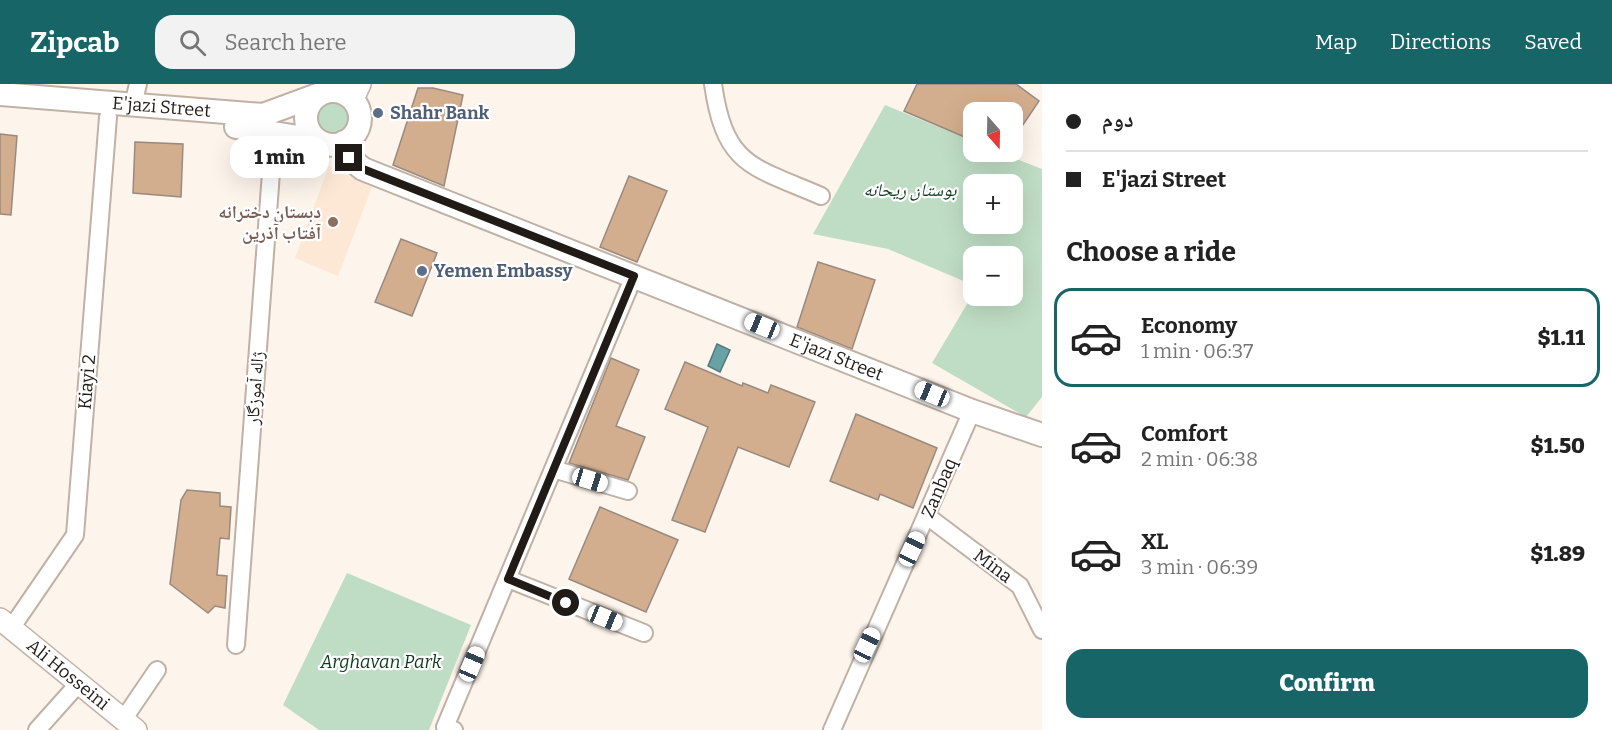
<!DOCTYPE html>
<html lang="en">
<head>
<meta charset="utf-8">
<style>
  body { margin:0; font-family:Bitter,"Noto Naskh Arabic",serif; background:#f2f2f2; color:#222; height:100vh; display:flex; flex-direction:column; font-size:22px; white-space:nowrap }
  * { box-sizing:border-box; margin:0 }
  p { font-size:20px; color:#767676 }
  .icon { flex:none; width:33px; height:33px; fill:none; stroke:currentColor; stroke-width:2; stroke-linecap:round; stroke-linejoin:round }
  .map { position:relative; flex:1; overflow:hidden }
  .details { display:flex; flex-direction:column; background:#fff; width:570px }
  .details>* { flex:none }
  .hud { display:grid; align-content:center; height:132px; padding:0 24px; background:#fff }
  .needle { width:39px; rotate:160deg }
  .fabs { position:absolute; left:963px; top:18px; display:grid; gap:12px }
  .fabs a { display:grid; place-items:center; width:60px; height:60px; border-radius:12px; background:#fff; box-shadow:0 6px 24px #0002; font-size:30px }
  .end { position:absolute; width:27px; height:27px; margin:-14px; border:8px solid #201b17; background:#fff; box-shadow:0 0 0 3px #fff }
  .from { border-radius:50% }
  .bubble { position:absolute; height:42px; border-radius:18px; background:#fff; box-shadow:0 6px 24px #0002; font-size:20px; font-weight:800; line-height:42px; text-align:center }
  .car { position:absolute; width:18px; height:36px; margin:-18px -9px; border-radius:8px; box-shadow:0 0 4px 2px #0007; background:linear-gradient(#fff 24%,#345 0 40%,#fff 0 76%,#345 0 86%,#fff 0) }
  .hud b { display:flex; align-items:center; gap:21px; height:57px; font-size:22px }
  .hud b+b { border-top:2px solid #e0e0e0 }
  .hud i { width:15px; height:15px; background:#222 }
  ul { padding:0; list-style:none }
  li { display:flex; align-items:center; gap:18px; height:99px; margin:0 12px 9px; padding:0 12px; border:3px solid transparent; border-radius:18px }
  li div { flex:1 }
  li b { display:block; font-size:22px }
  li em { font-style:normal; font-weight:800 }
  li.on { border-color:#176566 }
  li>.icon { width:54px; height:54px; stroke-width:1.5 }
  h2 { padding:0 24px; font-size:27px; line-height:72px }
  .button { display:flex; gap:12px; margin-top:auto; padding:12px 24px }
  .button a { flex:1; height:69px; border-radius:18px; background:#176566; color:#fff; font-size:24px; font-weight:800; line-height:69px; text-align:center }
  header { display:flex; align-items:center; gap:36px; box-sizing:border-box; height:84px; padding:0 30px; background:#176566; color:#fff }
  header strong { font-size:28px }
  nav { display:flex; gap:33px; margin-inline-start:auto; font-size:21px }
  .search { width:420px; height:54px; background:#f2f2f2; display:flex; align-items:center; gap:15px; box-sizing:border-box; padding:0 21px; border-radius:18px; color:#767676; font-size:22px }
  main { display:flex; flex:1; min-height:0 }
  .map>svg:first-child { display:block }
  .built { fill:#fde8d6 }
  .green { fill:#bfddc4; fill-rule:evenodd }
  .water { fill:#68a2a4; stroke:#527a7a; stroke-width:1.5 }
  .building { fill:#d3ae8e; stroke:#988a7f; stroke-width:1.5 }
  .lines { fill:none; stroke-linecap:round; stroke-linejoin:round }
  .minor-casing { stroke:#bfb1a5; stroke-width:20 }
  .tertiary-casing { stroke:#bfb1a5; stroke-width:24 }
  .secondary-casing { stroke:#bfb1a5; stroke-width:26 }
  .minor { stroke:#fff; stroke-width:16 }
  .tertiary { stroke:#fff; stroke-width:21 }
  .secondary { stroke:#fff; stroke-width:22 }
  .route { stroke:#201b17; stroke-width:8 }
  .service-dot { fill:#5c6f8a; stroke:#fff; stroke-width:2 }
  .education-dot { fill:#8d6e63; stroke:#fff; stroke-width:2 }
  .labels { text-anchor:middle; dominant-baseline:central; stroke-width:4.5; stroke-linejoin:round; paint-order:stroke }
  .street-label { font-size:18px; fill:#201b17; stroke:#fff }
  .service-label { font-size:18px; font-weight:bold; fill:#4e5e75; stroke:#fff; text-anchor:start }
  .park-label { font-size:18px; font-style:italic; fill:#0e3b1c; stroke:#fff }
  .education-label { font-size:18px; font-weight:bold; fill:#785e54; stroke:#fff; text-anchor:end }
</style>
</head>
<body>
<header>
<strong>Zipcab</strong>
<div class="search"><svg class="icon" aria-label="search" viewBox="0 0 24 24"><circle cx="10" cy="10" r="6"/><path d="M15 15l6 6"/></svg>Search here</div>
<nav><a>Map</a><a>Directions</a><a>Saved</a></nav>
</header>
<main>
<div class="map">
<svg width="1042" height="646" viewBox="0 0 1042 646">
  <rect width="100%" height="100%" fill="#fdf4ec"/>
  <path class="built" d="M329 82 372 103 338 192 295 174Z"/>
  <path class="green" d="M311 34a22 22 0 1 1 44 0a22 22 0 1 1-44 0Z
    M885 21 973 57 974 68H999L1042 85V313L1026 333 932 279 973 210 1012 212V172H974L973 201 888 165 813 150ZM1012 100V140H974V100Z
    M347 489 471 541 429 646H319L283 621Z"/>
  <path class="water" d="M717 260 730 266 720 288 708 282Z"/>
  <path class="building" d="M917 0H1016L1039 17 1012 57V28H974V57L904 27Z
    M418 4H433L463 11 444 102 393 81Z
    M0 50 17 52 11 131 0 130Z
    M135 58 183 60 181 113 133 109Z
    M629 92 667 107 637 178 600 163Z
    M401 155 437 169 412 232 375 218Z
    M818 178 875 196 852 265 797 243Z
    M611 274 639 286 616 342 645 353 628 396 569 379Z
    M685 278 742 302 743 299 768 309 771 301 815 318 789 383 738 363 705 448 672 436 708 343 665 325Z
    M856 330 937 364 913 424 880 410 878 416 830 397Z
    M187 406 220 409V422L231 423 229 455 220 454 217 491 227 492 225 524 215 522 208 529 170 500 181 416Z
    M600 423 678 456 646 528 569 495Z"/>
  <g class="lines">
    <defs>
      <path id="minor" d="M713 0C725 83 752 82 821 112
        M133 21 138 0
        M553 385 628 407
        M927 432 1020 502 1042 546
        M508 495 644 549
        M12 543 75 451 108 33
        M236 561 274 48
        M123 636 157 586
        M37 646 79 599
        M454 646 445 643 634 192
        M832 646 972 327"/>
      <g id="tertiary">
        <path d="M353 15 360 0"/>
        <path id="s1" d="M0 535 136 646"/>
      </g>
      <g id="secondary">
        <circle cx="333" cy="34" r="27"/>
        <path id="s2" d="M0 10 263 31 320 10"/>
        <path d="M236 43 317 56"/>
        <path id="s3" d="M344 58 349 74 363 85 972 327 1042 351"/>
      </g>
    </defs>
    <use href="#minor" class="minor-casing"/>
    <use href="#tertiary" class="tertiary-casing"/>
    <use href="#secondary" class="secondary-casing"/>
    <use href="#minor" class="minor"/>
    <use href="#tertiary" class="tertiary"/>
    <use href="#secondary" class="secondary"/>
  </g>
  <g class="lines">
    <path class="route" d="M349 74 363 85 634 192 508 495 566 519"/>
  </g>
  <g class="service-dot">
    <circle cx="378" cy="29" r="6"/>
    <circle cx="422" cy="187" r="6"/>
  </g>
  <circle class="education-dot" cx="333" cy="138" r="6"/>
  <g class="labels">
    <g class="street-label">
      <text stroke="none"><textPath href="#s2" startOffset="162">E'jazi Street</textPath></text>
      <text stroke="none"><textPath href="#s3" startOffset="544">E'jazi Street</textPath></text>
      <text transform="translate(87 298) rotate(-85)">Kiayi 2</text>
      <text transform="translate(255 304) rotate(-86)">ژاله آموزگار</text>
      <text transform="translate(939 404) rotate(-67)">Zanbaq</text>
      <text transform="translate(993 482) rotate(37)">Mina</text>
      <text stroke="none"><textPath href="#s1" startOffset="88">Ali Hosseini</textPath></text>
    </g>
    <g class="service-label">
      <text x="390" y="29">Shahr Bank</text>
      <text x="434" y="187">Yemen Embassy</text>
    </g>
    <g class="park-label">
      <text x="910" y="106">بوستان ریحانه</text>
      <text x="381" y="578">Arghavan Park</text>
    </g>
    <g class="education-label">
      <text x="321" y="128">دبستان دخترانه<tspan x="321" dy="21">آفتاب آذرین</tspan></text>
    </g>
  </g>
</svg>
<div class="fabs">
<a><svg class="needle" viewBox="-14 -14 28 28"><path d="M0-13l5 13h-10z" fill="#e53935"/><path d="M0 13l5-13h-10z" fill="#767676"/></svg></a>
<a>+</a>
<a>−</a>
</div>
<i class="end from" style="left:566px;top:519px"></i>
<i class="end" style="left:349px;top:74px"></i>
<div class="bubble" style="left:230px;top:52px;width:99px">1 min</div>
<i class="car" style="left:762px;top:242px;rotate:292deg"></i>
<i class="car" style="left:932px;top:310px;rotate:292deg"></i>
<i class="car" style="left:590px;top:396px;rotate:107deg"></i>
<i class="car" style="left:912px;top:465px;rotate:25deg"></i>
<i class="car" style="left:605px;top:534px;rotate:112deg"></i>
<i class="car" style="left:867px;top:561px;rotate:25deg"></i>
<i class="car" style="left:472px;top:580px;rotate:23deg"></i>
</div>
<section class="details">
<div class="hud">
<b><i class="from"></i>دوم</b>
<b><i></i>E'jazi Street</b>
</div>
<h2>Choose a ride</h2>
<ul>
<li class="on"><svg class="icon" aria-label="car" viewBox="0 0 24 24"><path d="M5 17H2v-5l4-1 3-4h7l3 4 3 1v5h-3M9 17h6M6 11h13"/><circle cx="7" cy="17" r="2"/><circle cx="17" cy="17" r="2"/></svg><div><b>Economy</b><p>1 min · 06:37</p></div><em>$1.11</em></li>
<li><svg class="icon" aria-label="car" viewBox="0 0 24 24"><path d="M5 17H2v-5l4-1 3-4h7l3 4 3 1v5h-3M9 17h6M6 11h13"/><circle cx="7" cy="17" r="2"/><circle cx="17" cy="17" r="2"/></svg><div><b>Comfort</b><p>2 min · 06:38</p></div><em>$1.50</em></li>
<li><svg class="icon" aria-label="car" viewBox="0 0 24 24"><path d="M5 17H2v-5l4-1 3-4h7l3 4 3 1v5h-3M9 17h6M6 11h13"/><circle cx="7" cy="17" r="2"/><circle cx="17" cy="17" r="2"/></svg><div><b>XL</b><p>3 min · 06:39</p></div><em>$1.89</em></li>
</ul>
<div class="button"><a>Confirm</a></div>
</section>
</main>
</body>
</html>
